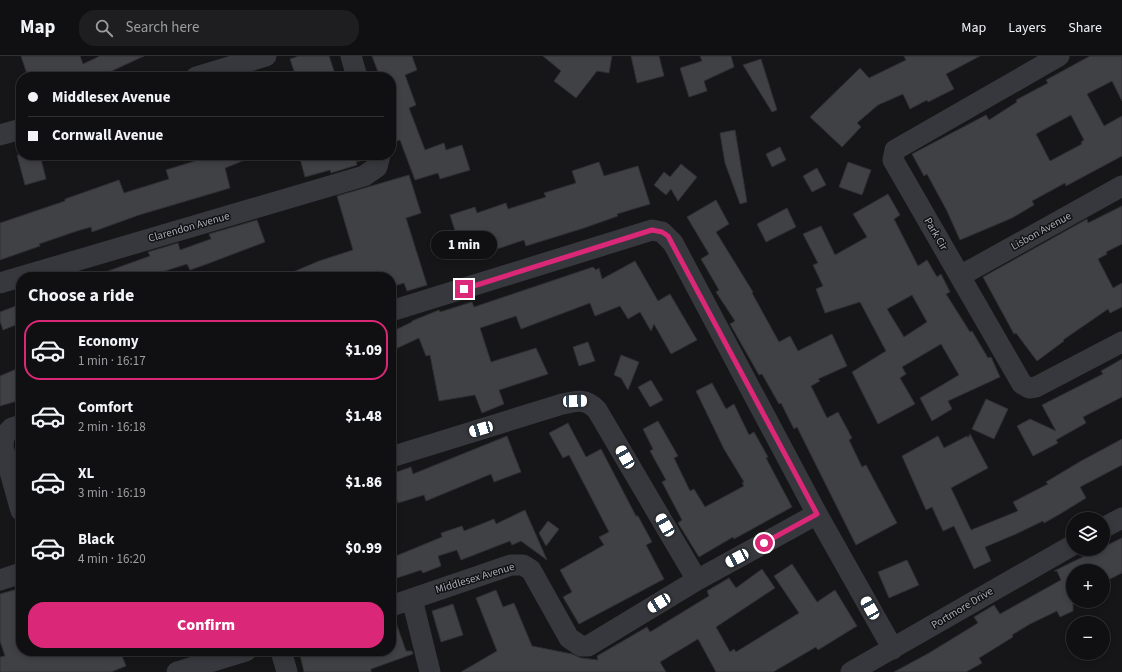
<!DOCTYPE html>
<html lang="en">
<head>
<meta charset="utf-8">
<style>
  body { margin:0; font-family:"Source Sans 3",sans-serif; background:#1e1e20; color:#f1f3f6; height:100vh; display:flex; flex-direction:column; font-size:15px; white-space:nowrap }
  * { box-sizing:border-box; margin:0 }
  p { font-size:13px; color:#9c9d9f }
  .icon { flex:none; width:22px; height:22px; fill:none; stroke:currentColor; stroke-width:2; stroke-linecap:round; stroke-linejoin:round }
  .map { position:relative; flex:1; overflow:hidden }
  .details { position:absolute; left:16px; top:216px; width:380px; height:384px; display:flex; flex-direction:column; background:#101012; border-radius:16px; box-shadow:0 2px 6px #0003,0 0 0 1px #303032 }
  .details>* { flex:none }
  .banner { position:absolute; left:16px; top:16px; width:380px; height:88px; border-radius:16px; box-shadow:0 2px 6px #0003,0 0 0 1px #303032; display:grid; align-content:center; height:88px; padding:0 12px; background:#101012 }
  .controls { position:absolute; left:1066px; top:456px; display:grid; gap:8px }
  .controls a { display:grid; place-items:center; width:44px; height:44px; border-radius:50%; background:#101012; box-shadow:0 2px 6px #0003,0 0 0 1px #303032; font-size:20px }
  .end { position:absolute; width:18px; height:18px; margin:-9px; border:5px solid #db2777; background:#fff; box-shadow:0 0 0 2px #fff }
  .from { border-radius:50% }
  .bubble { position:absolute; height:28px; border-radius:14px; background:#101012; box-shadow:0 2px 6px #0003,0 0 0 1px #303032; font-size:13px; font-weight:800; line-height:28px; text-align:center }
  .car { position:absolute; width:12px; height:24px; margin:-12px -6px; border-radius:5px; box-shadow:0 0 3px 1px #0007; background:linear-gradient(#fff 24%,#345 0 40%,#fff 0 76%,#345 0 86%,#fff 0) }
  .banner b { display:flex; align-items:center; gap:14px; height:38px; font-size:15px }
  .banner b+b { border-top:1px solid #303032 }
  .banner i { width:10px; height:10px; background:#f1f3f6 }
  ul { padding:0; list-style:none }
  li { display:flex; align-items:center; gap:12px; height:60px; margin:0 8px 6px; padding:0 4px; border:2px solid transparent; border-radius:16px }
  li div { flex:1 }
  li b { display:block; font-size:15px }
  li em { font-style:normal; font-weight:800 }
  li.active { border-color:#db2777 }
  li>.icon { width:36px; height:36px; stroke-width:1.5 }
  h2 { padding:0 12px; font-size:18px; line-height:48px }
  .action { display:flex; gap:8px; margin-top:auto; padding:8px 12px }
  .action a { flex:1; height:46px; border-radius:16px; background:#db2777; color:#fff; font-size:16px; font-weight:800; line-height:46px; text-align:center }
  header { display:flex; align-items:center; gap:24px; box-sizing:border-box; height:56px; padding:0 20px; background:#101012; border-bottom:1px solid #303032 }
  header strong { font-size:19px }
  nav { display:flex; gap:22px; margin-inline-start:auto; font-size:14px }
  .search { width:280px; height:36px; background:#1e1e20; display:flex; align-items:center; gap:10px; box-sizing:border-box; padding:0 14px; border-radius:16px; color:#9c9d9f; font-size:15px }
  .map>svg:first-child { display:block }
  .building { fill:#404145; stroke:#303034; fill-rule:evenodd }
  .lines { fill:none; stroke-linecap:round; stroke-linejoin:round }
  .minor { stroke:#37383d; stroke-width:21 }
  .route { stroke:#db2777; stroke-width:5 }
  .labels { text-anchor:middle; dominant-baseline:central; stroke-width:3; stroke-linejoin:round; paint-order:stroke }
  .street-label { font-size:11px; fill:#a8adb8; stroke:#111113 }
</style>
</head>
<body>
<header>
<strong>Map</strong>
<div class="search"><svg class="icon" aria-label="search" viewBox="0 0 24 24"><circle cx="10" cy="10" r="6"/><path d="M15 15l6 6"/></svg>Search here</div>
<nav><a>Map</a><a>Layers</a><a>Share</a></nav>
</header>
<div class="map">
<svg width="1122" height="616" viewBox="0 0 1122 616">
  <rect width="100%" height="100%" fill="#161618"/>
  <path class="building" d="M21 0H80L83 8 100 0H144L99 21H28Z
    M299 0H329L336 21H296L290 3Z
    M372 0H412L417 14 405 19 416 49 409 52 425 94 444 87 446 94 462 89 470 114 440 123 438 117 415 124 400 84 397 85 391 69V21H380Z
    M543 0H612L609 17 597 15 576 42 554 25 561 15Z
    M631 0H659L664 20 637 27Z
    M700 0H731L734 11 704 25 707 35 689 41 680 12 702 5Z
    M904 0H980L946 18 954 33 928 46 927 44 910 53 903 38 878 49 857 67 861 71 842 91 810 61 860 12 869 22 906 4Z
    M1090 0H1122V45L1112 25 1087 38 1104 70 1122 60V100L1066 130 1065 127 1032 145 1034 149 1012 162 960 184 947 155 927 118 924 120 912 98 986 59 989 64 1017 46 1016 44 1048 27 1046 24ZM1071 59 1084 84 1081 86 1082 88 1050 105 1036 78Z
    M761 3 777 54 772 56 743 9Z
    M735 74 747 146 740 148 725 107 720 77Z
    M780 91 786 104 772 111 766 98Z
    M17 99H40L46 123 25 129Z
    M194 99 255 100 225 112 230 132 139 159 92 176 91 171 77 175 39 188 40 190 0 204V167L65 145V143L119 124 124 137 169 123 166 114 195 105Z
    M299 99H366L367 103 356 106 357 109 331 117 330 114 305 121Z
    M599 106 604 120 638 110 650 148 617 158 618 160 584 172 526 190 524 184 497 193 496 189 463 200 450 159 475 151 477 157 506 147 508 153 546 141 544 137 576 127 572 115Z
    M848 106 871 114 862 139 839 131Z
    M681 108 697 121 678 145 671 133 666 139 654 129 664 116 670 121Z
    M817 112 826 129 812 136 803 120Z
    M409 119 421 157 406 162 427 229 407 235 404 227 391 231V221H281L319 205 353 194 337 140Z
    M888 138 900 159 894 163 918 210 927 204 937 221 941 218 950 236 946 238 970 276 972 275 988 302 991 301 1000 321 948 345 952 353 932 365 920 342 959 319 941 288 902 311 906 318 900 322 915 348 878 368 852 316 886 295 860 246 825 257 816 233 823 230 813 209 818 207 803 178 821 170 835 199 867 181 853 158ZM912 239 927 266 904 281 887 253Z
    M716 144 729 168 716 176 753 236 752 237 779 286 790 280 798 295 832 278 847 310 818 323 820 325 811 330 827 362 838 356 852 382 849 384 862 411 866 409 897 467 856 489 797 371 794 373 781 347 779 348 762 318 759 319 730 268 735 265 716 236 719 234 701 203 709 198 687 161Z
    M1122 150V188L1106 196 1107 198 1098 203 1113 232 1122 227V251L1110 257 1108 253 1063 284 1064 285 1037 305 1016 277 1014 278 983 221 1087 163 1088 167Z
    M787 152 796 171 766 186 757 168Z
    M257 164 265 186 207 208 190 214 187 208 146 221H97V219L150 200 148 196 178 187 180 194 211 183 209 178Z
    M635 205 658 245 670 238 697 284 671 298 654 268 651 275 640 256 628 263 620 250 595 260 590 247 521 273 516 260 480 272 491 306 536 292 548 318 499 334 504 348 482 357 475 339 439 345 430 299 426 300 419 282 391 295V276L412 266V265L439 254 440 256 472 246 474 251 593 211 596 214 599 212 602 223Z
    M21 248V267L3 274 0 265V256Z
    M588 286 595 305 579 310 573 291Z
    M621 299 639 306 628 334 621 322 614 319Z
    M1122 303V341L1083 361 1086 367 1056 384 1058 387 1033 400 1017 370 1030 363 1056 375 1042 349 1103 318 1101 315Z
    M21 311V344L0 350V320Z
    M651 324 663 344 650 351 638 331Z
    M712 327 726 353 734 348 749 379 754 376 768 401 766 402 792 451 734 483 733 481 699 501 678 467 682 464 662 426 666 424 650 395 653 393 643 373 658 365 678 400 674 402 690 435 694 433 705 451 744 430 742 427 744 426 724 393 696 335Z
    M986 343 1008 353 994 383 972 373Z
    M568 367 586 401 601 393 636 460H638L652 486 646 489 664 523 579 568 563 541 572 536 560 514 604 489 599 481 609 476 569 399 563 402 549 377Z
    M970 378 988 412 951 432 971 474 1018 455 1013 446 1048 428 1046 426 1081 405 1122 383V409L1080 431 1086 442 1060 458 1044 467 1043 465 1016 478 985 491 991 505 974 513 954 470 943 475 932 451 926 454 902 400 938 380 944 392 967 380 968 382Z
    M507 380 521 416 494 426 491 418 426 445 424 439 398 447 391 426V418L411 411 413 418Z
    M525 454 547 504 521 485 512 489 510 485 461 504 457 494 438 500 441 510 423 517 421 514 391 524V502L442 481 441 477 462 470 464 475 494 463 496 468Z
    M548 465 559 473 546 490 539 477Z
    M1122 482V517L1106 525 1103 515H1073V555L1060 561 1057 555 1030 568 1012 579 1013 581 979 602 982 607 966 616H894L929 597 978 567 974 561 994 549 1000 558 1061 524 1057 515H1054L1099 493H1103V491Z
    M907 504 919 529 889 542 878 516Z
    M792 508 817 546 835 534 857 570 818 594 816 591 773 616H716L698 583 660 606 666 616H461L497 595 476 542 496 534 503 551 514 547 532 590 572 598 581 602 598 604 597 600 647 571 650 576 709 540 707 535 729 522 736 532 762 513 775 532 716 571 730 596 734 593 736 596 799 557 774 520Z
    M21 532V595H120L126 610 111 616H0V601L5 600 0 585V538Z
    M453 548 463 579 441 586 432 555Z
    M394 561 406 595H412L413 598 371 613V616H304L300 599 318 595H391V562Z"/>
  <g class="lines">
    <path class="minor" d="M351 0 357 21
      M1059 0 895 94 893 104 1022 328 1029 332 1036 331 1122 286
      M196 21 266 0
      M0 79 21 73
      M960 220 1122 130
      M0 227 364 120 377 111 380 99
      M391 255 652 174 662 176 673 187 817 458 893 593
      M21 369 12 372 4 380 3 391 21 455
      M391 401 559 349C574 345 586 341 597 354L697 524
      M1103 472 1122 462
      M0 524 21 517
      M412 543 430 616
      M391 550 511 509H523L531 514 569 582 581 590H588L697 524 817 458
      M281 595 287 616
      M177 616 246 595
      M851 616 1073 489"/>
  </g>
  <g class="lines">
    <path class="route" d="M464 233 652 174 662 176 668 180 817 458 764 487"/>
  </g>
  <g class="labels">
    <g class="street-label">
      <text transform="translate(189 171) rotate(-16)">Clarendon Avenue</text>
      <text transform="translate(1041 175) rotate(-29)">Lisbon Avenue</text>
      <text transform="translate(936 178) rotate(60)">Park Cir</text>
      <text transform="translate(475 522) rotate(-17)">Middlesex Avenue</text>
      <text transform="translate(962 552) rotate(-31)">Portmore Drive</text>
    </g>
  </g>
</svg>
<div class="controls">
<a><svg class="icon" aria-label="layers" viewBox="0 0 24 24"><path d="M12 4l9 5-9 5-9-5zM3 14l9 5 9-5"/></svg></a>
<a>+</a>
<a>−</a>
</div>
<i class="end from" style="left:764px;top:487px"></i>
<i class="end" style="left:464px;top:233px"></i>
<div class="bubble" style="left:431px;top:175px;width:66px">1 min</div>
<i class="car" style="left:575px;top:345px;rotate:88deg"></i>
<i class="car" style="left:481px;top:373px;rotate:253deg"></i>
<i class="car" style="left:625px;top:401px;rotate:330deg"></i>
<i class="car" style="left:665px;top:469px;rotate:330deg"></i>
<i class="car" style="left:737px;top:502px;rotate:242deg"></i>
<i class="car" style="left:659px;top:547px;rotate:238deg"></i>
<i class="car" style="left:870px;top:552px;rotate:330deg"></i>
<div class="banner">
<b><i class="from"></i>Middlesex Avenue</b>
<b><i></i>Cornwall Avenue</b>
</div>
<section class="details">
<h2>Choose a ride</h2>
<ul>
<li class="active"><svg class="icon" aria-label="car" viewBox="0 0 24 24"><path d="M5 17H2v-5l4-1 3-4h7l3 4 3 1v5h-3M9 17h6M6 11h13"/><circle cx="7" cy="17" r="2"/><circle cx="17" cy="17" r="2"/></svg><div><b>Economy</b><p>1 min · 16:17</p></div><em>$1.09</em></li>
<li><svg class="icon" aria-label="car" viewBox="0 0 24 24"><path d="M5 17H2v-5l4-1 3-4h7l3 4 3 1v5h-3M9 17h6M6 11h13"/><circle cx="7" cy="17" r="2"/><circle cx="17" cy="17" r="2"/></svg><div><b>Comfort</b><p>2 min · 16:18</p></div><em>$1.48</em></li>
<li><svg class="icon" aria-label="car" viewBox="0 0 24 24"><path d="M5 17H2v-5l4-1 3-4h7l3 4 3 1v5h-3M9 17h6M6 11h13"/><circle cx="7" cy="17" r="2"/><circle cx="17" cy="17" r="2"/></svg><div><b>XL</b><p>3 min · 16:19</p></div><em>$1.86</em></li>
<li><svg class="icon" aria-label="car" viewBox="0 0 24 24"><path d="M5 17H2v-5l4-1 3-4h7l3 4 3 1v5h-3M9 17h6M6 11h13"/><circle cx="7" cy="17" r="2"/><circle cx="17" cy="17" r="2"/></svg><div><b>Black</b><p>4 min · 16:20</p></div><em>$0.99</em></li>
</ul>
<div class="action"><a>Confirm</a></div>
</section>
</div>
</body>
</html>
